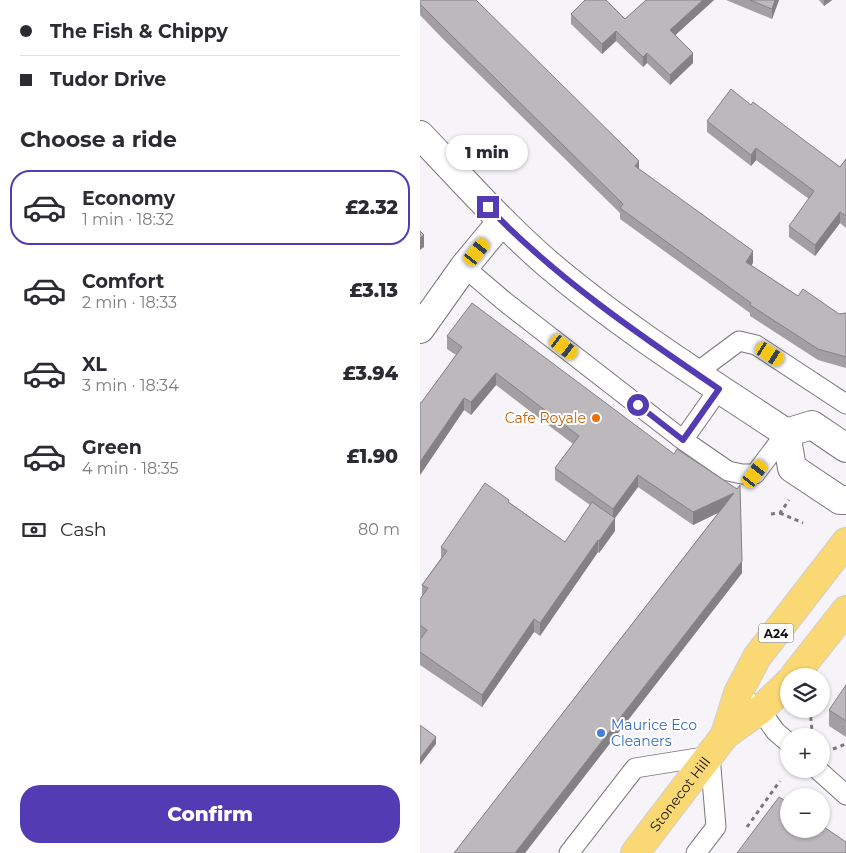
<!DOCTYPE html>
<html lang="en">
<head>
<meta charset="utf-8">
<style>
  body { margin:0; font-family:Montserrat,sans-serif; background:#f7f7f7; color:#2b2b33; height:100vh; display:flex; flex-direction:column; font-size:19px; white-space:nowrap }
  * { box-sizing:border-box; margin:0 }
  p { font-size:16px; color:#7c7c81 }
  .icon { flex:none; width:28px; height:28px; fill:none; stroke:currentColor; stroke-width:2; stroke-linecap:round; stroke-linejoin:round }
  .map { position:relative; flex:1; overflow:hidden }
  .side { display:flex; flex-direction:column; background:#fff; width:420px }
  .side>* { flex:none }
  .guide { display:grid; align-content:center; height:110px; padding:0 20px; background:#fff }
  .tools { position:absolute; left:360px; top:668px; display:grid; gap:10px }
  .tools a { display:grid; place-items:center; width:50px; height:50px; border-radius:50%; background:#fff; box-shadow:0 1px 4px #0004; font-size:25px }
  .end { position:absolute; width:22px; height:22px; margin:-11px; border:6px solid #533bb3; background:#fff; box-shadow:0 0 0 2px #fff }
  .from { border-radius:50% }
  .bubble { position:absolute; height:35px; border-radius:18px; background:#fff; box-shadow:0 1px 4px #0004; font-size:16px; font-weight:800; line-height:35px; text-align:center }
  .car { position:absolute; width:15px; height:30px; margin:-15px -8px; border-radius:6px; box-shadow:0 0 4px 1px #0007; background:linear-gradient(#f5c518 24%,#345 0 40%,#f5c518 0 76%,#345 0 86%,#f5c518 0) }
  .guide b { display:flex; align-items:center; gap:18px; height:48px; font-size:19px }
  .guide b+b { border-top:1px solid #e1e1e2 }
  .guide i { width:12px; height:12px; background:#2b2b33 }
  ul { padding:0; list-style:none }
  li { display:flex; align-items:center; gap:15px; height:75px; margin:0 10px 8px; padding:0 10px; border:2px solid transparent; border-radius:20px }
  li div { flex:1 }
  li b { display:block; font-size:19px }
  li em { font-style:normal; font-weight:800 }
  li.selected { border-color:#533bb3 }
  li>.icon { width:45px; height:45px; stroke-width:1.5 }
  h2 { padding:0 20px; font-size:22px; line-height:60px }
  .pay { display:flex; align-items:center; gap:12px; height:55px; padding:0 20px; font-size:19px }
  .pay p { margin-inline-start:auto }
  .cta { display:flex; gap:10px; margin-top:auto; padding:10px 20px }
  .cta a { flex:1; height:58px; border-radius:20px; background:#533bb3; color:#fff; font-size:20px; font-weight:800; line-height:58px; text-align:center }
  main { display:flex; flex:1; min-height:0 }
  .map>svg:first-child { display:block }
  .lines { fill:none; stroke-linecap:round; stroke-linejoin:round }
  .service-casing { stroke:#7a777c; stroke-width:21 }
  .minor-casing { stroke:#7a777c; stroke-width:30 }
  .secondary-casing { stroke:#7a777c; stroke-width:30 }
  .trunk-casing { stroke:#cfcfd0; stroke-width:30 }
  .path { stroke:#79777b; stroke-width:3; stroke-dasharray:4 4; stroke-linecap:butt }
  .service { stroke:#fff; stroke-width:19 }
  .minor { stroke:#fff; stroke-width:28 }
  .secondary { stroke:#fff; stroke-width:28 }
  .trunk { stroke:#fad873; stroke-width:28 }
  .wall { fill:#a39ea2 }
  .shaded-wall { fill:#848184 }
  .building { fill:#bdb8bc; stroke:#848184 }
  .route { stroke:#533bb3; stroke-width:6 }
  .food-dot { fill:#e8710a; stroke:#fff; stroke-width:2 }
  .shop-dot { fill:#3f7fe0; stroke:#fff; stroke-width:2 }
  .labels { text-anchor:middle; dominant-baseline:central; stroke-width:4; stroke-linejoin:round; paint-order:stroke }
  .shield { fill:#fff; stroke:#585859; stroke-width:1 }
  .shield-label { font-size:12px; font-weight:bold; fill:#111012 }
  .food-label { font-size:14px; fill:#c56008; stroke:#fff; text-anchor:end }
  .shop-label { font-size:14px; fill:#366cbe; stroke:#fff; text-anchor:start }
  .street-label { font-size:14px; fill:#111012; stroke:#fff }
</style>
</head>
<body>
<main>
<section class="side">
<div class="guide">
<b><i class="from"></i>The Fish &amp; Chippy</b>
<b><i></i>Tudor Drive</b>
</div>
<h2>Choose a ride</h2>
<ul>
<li class="selected"><svg class="icon" aria-label="car" viewBox="0 0 24 24"><path d="M5 17H2v-5l4-1 3-4h7l3 4 3 1v5h-3M9 17h6M6 11h13"/><circle cx="7" cy="17" r="2"/><circle cx="17" cy="17" r="2"/></svg><div><b>Economy</b><p>1 min · 18:32</p></div><em>£2.32</em></li>
<li><svg class="icon" aria-label="car" viewBox="0 0 24 24"><path d="M5 17H2v-5l4-1 3-4h7l3 4 3 1v5h-3M9 17h6M6 11h13"/><circle cx="7" cy="17" r="2"/><circle cx="17" cy="17" r="2"/></svg><div><b>Comfort</b><p>2 min · 18:33</p></div><em>£3.13</em></li>
<li><svg class="icon" aria-label="car" viewBox="0 0 24 24"><path d="M5 17H2v-5l4-1 3-4h7l3 4 3 1v5h-3M9 17h6M6 11h13"/><circle cx="7" cy="17" r="2"/><circle cx="17" cy="17" r="2"/></svg><div><b>XL</b><p>3 min · 18:34</p></div><em>£3.94</em></li>
<li><svg class="icon" aria-label="car" viewBox="0 0 24 24"><path d="M5 17H2v-5l4-1 3-4h7l3 4 3 1v5h-3M9 17h6M6 11h13"/><circle cx="7" cy="17" r="2"/><circle cx="17" cy="17" r="2"/></svg><div><b>Green</b><p>4 min · 18:35</p></div><em>£1.90</em></li>
</ul>
<div class="pay"><svg class="icon" aria-label="cash" viewBox="0 0 24 24"><path d="M3 7h18v10H3z"/><circle cx="12" cy="12" r="2"/></svg>Cash<p>80 m</p></div>
<div class="cta"><a>Confirm</a></div>
</section>
<div class="map">
<svg width="426" height="853" viewBox="0 0 426 853">
  <rect width="100%" height="100%" fill="#f6f3f9"/>
  <g class="lines">
    <defs>
      <path id="service" d="M44 267 84 301 263 440 308 471 322 474H335L366 433
        M276 373 319 341 336 345 426 404
        M263 440 299 389
        M331 703 340 710 356 732 369 743
        M397 769 426 795
        M149 853 215 768 290 756 296 827 276 853"/>
      <path id="minor" d="M0 329 44 267 82 221"/>
      <path id="secondary" d="M0 135C42 179 82 224 128 264 202 327 285 379 366 433L372 468 420 500H426
        M366 433 392 425 426 448"/>
      <g id="trunk">
        <path d="M374 676 426 610"/>
        <path d="M305 735 318 693 337 657 426 542"/>
        <path id="s1" d="M215 853 305 735 340 710 369 682"/>
      </g>
    </defs>
    <use href="#service" class="service-casing"/>
    <use href="#minor" class="minor-casing"/>
    <use href="#secondary" class="secondary-casing"/>
    <use href="#trunk" class="trunk-casing"/>
    <path class="path" d="M360 513 383 523
      M351 514 360 513 369 500
      M390 709 392 731
      M413 749 426 744
      M327 827 360 781"/>
    <use href="#service" class="service"/>
    <use href="#minor" class="minor"/>
    <use href="#secondary" class="secondary"/>
    <use href="#trunk" class="trunk"/>
  </g>
  <path class="wall" d="M0 0 219 169 333 263 331 265 378 296 419 314 426 313V368L398 360 330 316V313L200 219V213L23 39 0 15Z
    M226 0H294L255 35 273 63 250 85 227 63 223 67 196 41 182 54 151 24V14L205 19Z
    M306 0H359L352 19Z
    M399 0H412L404 6Z
    M331 105 420 167 426 159V228L420 223 395 256 369 237V226L389 199 336 160 331 166 287 132V121Z
    M27 336 254 454 317 489 322 573 105 853H34L298 513 273 525 218 487 195 518V531L179 553 178 552 120 636 114 632 62 707 0 665V640L1 638H0V599L2 596V585L21 558V547L89 502 145 542 170 505 135 480V468L153 444 76 385 51 415 44 410 0 475V403H1L36 355 27 349Z
    M426 685V737L409 726V710Z"/>
  <path class="shaded-wall" d="M283 0H294L250 40V30Z
    M355 0H359L352 19V9Z
    M404 0H412L404 6Z
    M196 31V41L182 54V44Z
    M227 53V63L223 67V57Z
    M273 53V63L250 85V75Z
    M336 148V160L331 166V155Z
    M219 161V172L215 166Z
    M420 212V223L395 256V245Z
    M4 235V247L0 250V238Z
    M333 251V263L326 273V262Z
    M76 373V385L51 415V402Z
    M44 398V410L0 475V462Z
    M218 475V487L195 518V531L179 553V541L193 522V509Z
    M314 493V505L273 525V512Z
    M178 540V552L120 636V623Z
    M322 561V573L105 853H95Z
    M114 619V632L62 707V695Z
    M16 737V744L0 765V758Z"/>
  <path class="building" d="M0 0H56L219 161 215 166 333 251 326 262 378 296 383 289 419 314 426 313V357L398 349 330 305 331 303 200 208 203 204 23 27 0 4Z
    M165 0H186L205 19 226 0H283L250 30 273 53 250 75 227 53 223 57 196 31 182 44 151 14Z
    M330 0H355L352 9Z
    M311 89 331 105 333 102 420 167 426 159V216L420 212 395 245 369 226 394 191 336 148 331 155 287 121Z
    M0 231 4 235 0 238Z
    M52 303 254 454 257 449 317 489 320 485 322 561 95 853H34L314 493 273 512 218 475 193 509 135 468 159 436 76 373 51 402 44 398 0 462V403H1L42 347 27 336Z
    M65 483 89 500 88 502 145 542 172 502 195 518 179 541 178 540 120 623 114 619 62 695 0 652V640L7 630 0 625V599L8 588 2 585 27 551 21 547Z
    M426 685V721L409 710Z
    M0 725 16 737 0 758Z
    M359 797 369 803V829H401V825L426 842V853H317Z"/>
  <g class="lines">
    <path class="route" d="M68 207C136 278 218 334 299 389L263 440 218 405"/>
  </g>
  <circle class="food-dot" cx="176" cy="418" r="5"/>
  <circle class="shop-dot" cx="181" cy="733" r="5"/>
  <g class="labels">
    <rect class="shield" x="338.5" y="623.5" width="35" height="19" rx="4"/>
    <g class="shield-label">
      <text x="356" y="633">A24</text>
    </g>
    <g class="food-label">
      <text x="166" y="418">Cafe Royale</text>
    </g>
    <g class="shop-label">
      <text x="191" y="725">Maurice Eco<tspan x="191" dy="16">Cleaners</tspan></text>
    </g>
    <g class="street-label">
      <text stroke="none"><textPath href="#s1" startOffset="74">Stonecot Hill</textPath></text>
    </g>
  </g>
</svg>
<div class="tools">
<a><svg class="icon" aria-label="layers" viewBox="0 0 24 24"><path d="M12 4l9 5-9 5-9-5zM3 14l9 5 9-5"/></svg></a>
<a>+</a>
<a>−</a>
</div>
<i class="end from" style="left:218px;top:405px"></i>
<i class="end" style="left:68px;top:207px"></i>
<div class="bubble" style="left:26px;top:135px;width:82px">1 min</div>
<i class="car" style="left:57px;top:252px;rotate:39deg"></i>
<i class="car" style="left:144px;top:347px;rotate:128deg"></i>
<i class="car" style="left:350px;top:354px;rotate:123deg"></i>
<i class="car" style="left:335px;top:474px;rotate:37deg"></i>
</div>
</main>
</body>
</html>
